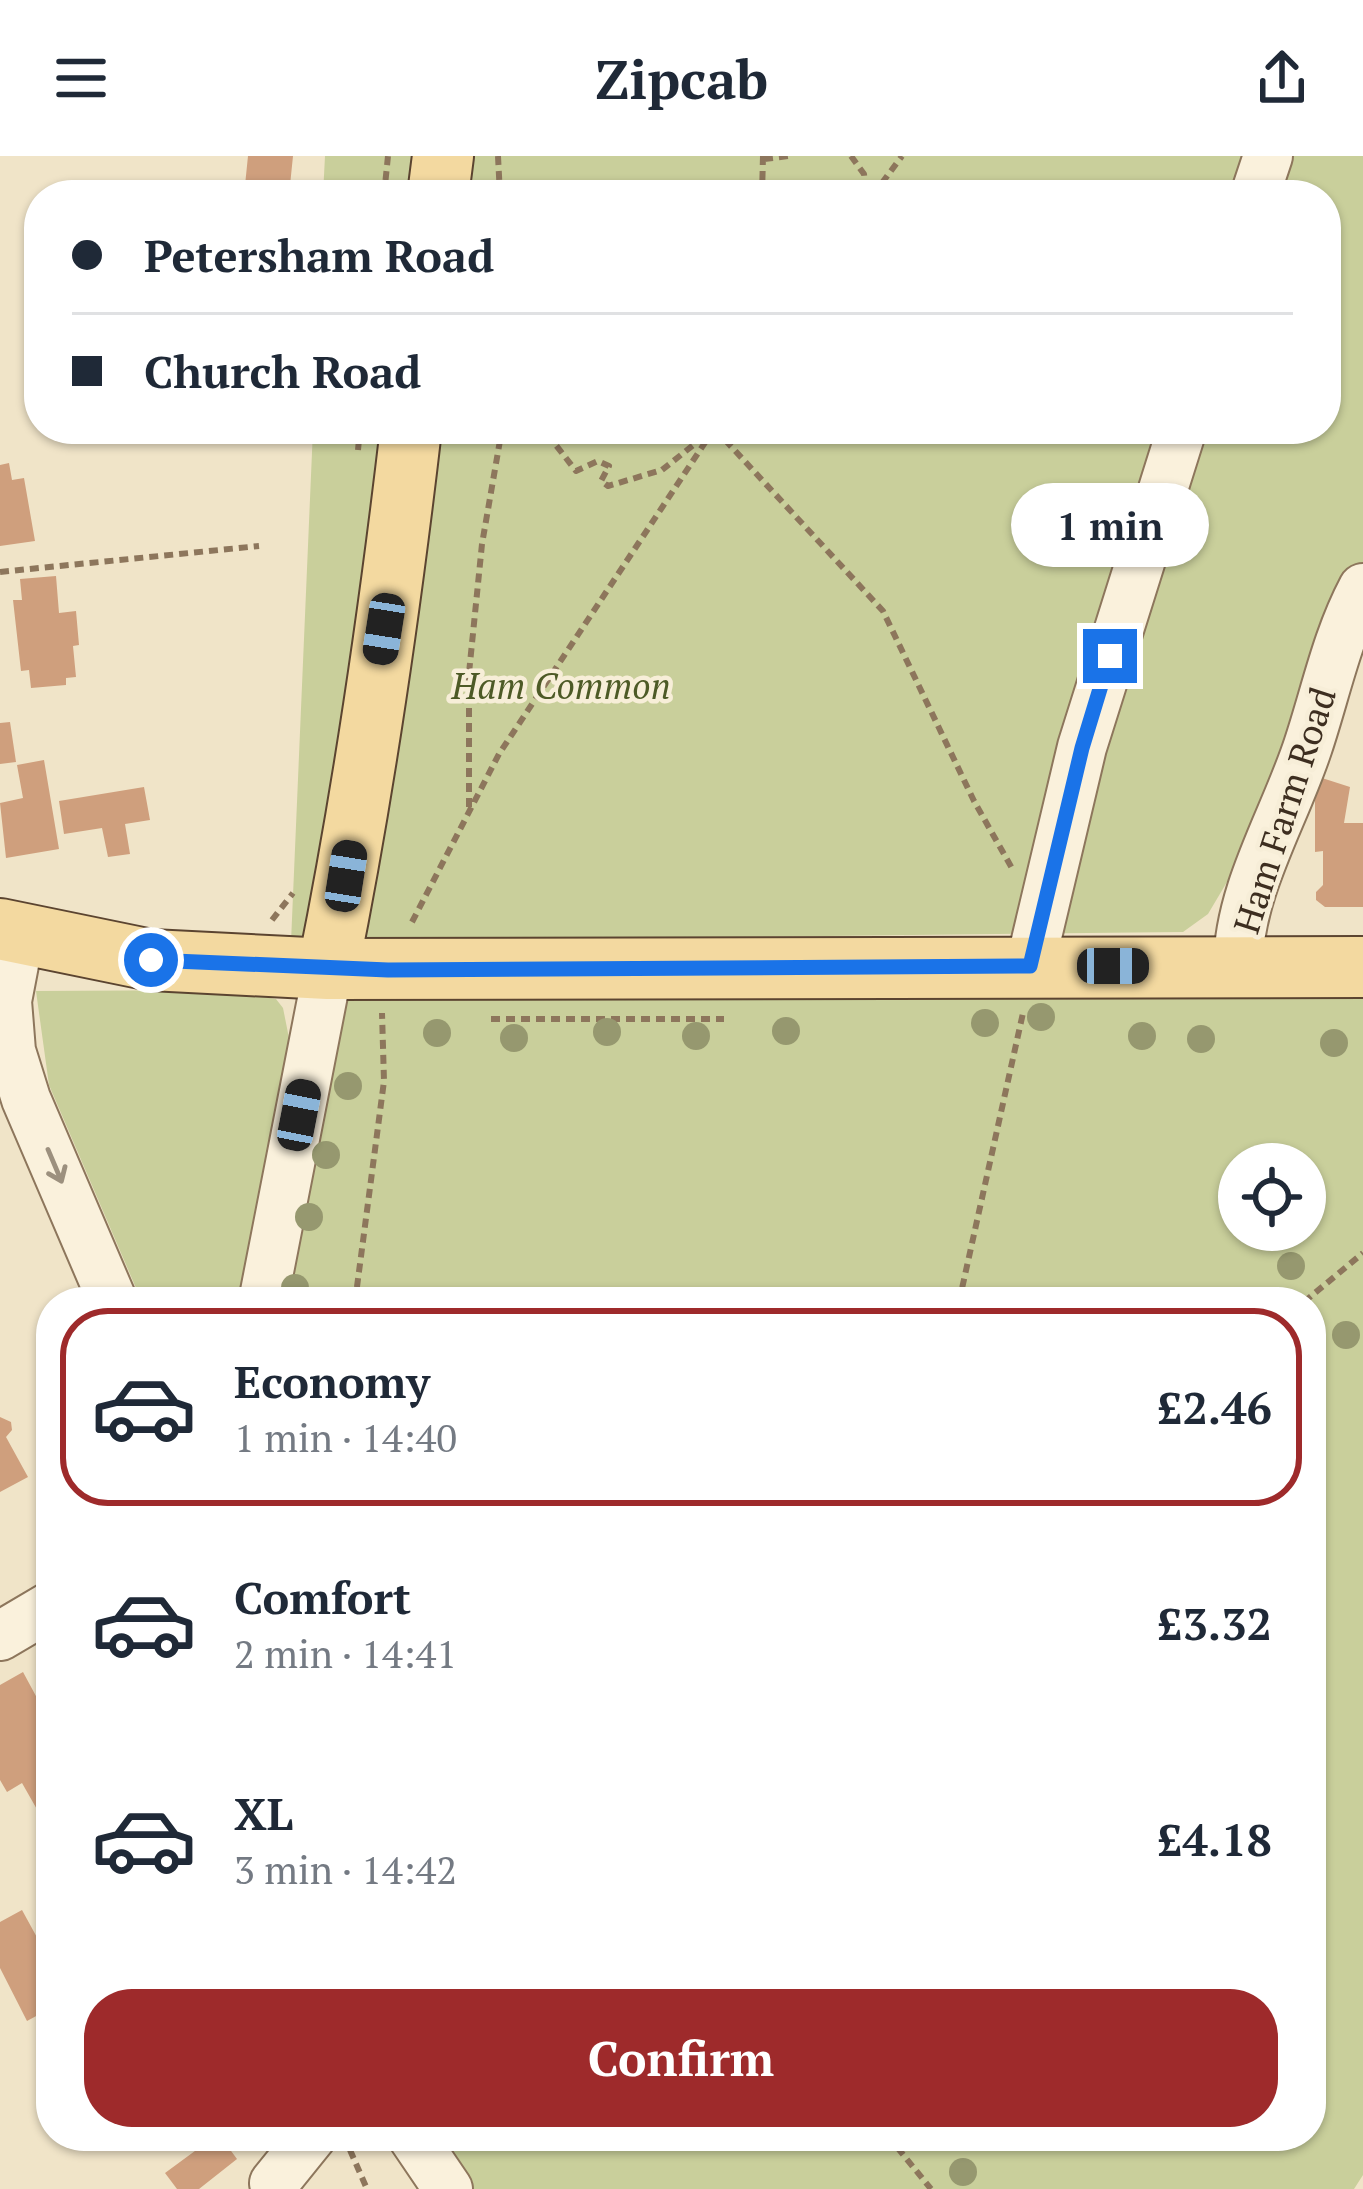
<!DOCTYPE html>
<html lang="en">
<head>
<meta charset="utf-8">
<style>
  body { margin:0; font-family:"PT Serif",serif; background:#f6f6f7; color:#1f2937; height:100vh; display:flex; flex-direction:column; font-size:45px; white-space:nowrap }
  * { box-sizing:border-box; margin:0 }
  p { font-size:39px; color:#747a83 }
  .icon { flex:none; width:66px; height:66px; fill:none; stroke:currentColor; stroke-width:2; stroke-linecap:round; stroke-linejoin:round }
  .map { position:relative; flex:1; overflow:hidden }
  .details { position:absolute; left:36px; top:1131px; width:1290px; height:864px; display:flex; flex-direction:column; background:#fff; border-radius:48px; box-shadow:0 3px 9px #0004 }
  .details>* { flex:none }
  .banner { position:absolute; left:24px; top:24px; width:1317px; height:264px; border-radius:48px; box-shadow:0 3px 9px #0004; display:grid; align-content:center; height:264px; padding:0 48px; background:#fff }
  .tools { position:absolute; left:1218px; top:987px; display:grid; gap:24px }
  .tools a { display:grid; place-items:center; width:108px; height:108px; border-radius:50%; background:#fff; box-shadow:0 3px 9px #0004; font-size:60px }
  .end { position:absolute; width:54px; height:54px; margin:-27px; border:15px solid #1a73e8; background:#fff; box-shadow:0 0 0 6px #fff }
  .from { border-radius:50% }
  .bubble { position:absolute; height:84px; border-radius:42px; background:#fff; box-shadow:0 3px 9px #0004; font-size:39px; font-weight:700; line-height:84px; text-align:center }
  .car { position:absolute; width:36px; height:72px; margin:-36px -18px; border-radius:15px; box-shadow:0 0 9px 3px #0007; background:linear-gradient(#222 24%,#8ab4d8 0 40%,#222 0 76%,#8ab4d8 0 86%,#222 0) }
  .banner b { display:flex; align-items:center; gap:42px; height:114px; font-size:45px }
  .banner b+b { border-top:3px solid #e0e1e3 }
  .banner i { width:30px; height:30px; background:#1f2937 }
  ul { padding:21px 0 0; list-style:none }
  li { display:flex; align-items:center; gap:36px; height:198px; margin:0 24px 18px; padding:0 24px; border:6px solid transparent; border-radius:48px }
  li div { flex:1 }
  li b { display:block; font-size:45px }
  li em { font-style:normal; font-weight:700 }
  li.selected { border-color:#9e2a2b }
  li>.icon { width:108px; height:108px; stroke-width:1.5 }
  .button { display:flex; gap:24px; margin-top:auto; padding:24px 48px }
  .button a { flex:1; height:138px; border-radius:48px; background:#9e2a2b; color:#fff; font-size:48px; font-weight:700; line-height:138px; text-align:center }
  header { display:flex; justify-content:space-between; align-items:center; height:156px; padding:0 48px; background:#fff; font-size:54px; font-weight:700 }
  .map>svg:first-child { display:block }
  .green { fill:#c9cf9b; fill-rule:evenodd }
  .building { fill:#cf9f7d }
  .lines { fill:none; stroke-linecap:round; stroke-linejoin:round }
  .minor-casing { stroke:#8d765c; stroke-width:52 }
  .major-casing { stroke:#5b4430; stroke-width:64 }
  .path { stroke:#8d765c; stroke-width:6; stroke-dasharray:9 6; stroke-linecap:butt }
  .minor { stroke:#faf1dc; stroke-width:48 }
  .major { stroke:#f3d9a0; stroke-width:60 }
  .tree { fill:#96986f }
  .oneway { stroke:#9c907e }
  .route { stroke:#1a73e8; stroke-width:15 }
  .labels { text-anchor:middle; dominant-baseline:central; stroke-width:9; stroke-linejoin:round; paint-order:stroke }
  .park-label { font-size:36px; font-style:italic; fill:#4d5a26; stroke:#f7eed8 }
  .street-label { font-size:36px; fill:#3d2e20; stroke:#f7eed8 }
</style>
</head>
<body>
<header><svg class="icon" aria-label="menu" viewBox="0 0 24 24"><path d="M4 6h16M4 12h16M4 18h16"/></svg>Zipcab<svg class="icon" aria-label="share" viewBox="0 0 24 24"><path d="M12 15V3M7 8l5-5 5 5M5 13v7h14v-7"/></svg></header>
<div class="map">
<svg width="1363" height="2033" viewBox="0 0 1363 2033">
  <rect width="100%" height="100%" fill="#f0e4c8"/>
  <path class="green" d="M325 0H1363V407L1352 422 1243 699 1208 758 1183 776 291 786 313 273H1326V39H323Z
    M1363 825V2019L1354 2033H473L439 1980H1311V1146H278L346 841ZM1239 1008H1305V1074H1239Z
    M224 834 276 843 283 852 289 882 238 1146H142L49 929 36 835Z"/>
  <path class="building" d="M248 0H293L289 39H244Z
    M9 307 12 324 24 322 35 385 0 390V309Z
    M56 420 59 457 76 455 79 489 73 490 76 521 66 522V529L31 532 29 514 21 515 13 444H22L20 423Z
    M10 566 16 606 0 608V567Z
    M44 604 59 693 6 702 0 647 23 642 17 609Z
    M1322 622 1350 631 1344 667H1363V751H1325L1316 744V736L1323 729V695L1315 696V644Z
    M144 631 150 664 125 668 130 698 108 701 102 672 64 678 59 645Z
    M0 1261 11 1266 12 1274 6 1281 28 1321 0 1336Z
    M23 1516 51 1568V1678L22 1627 7 1636 0 1624V1529Z
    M22 1754 51 1807V1852L27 1865 0 1812V1766Z
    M190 1980H220L237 2003 199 2033H177L165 2017 199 1992Z"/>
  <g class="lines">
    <defs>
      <path id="minor" d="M1255 39 1268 0
        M20 777 7 845 11 895 26 943 113 1146
        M1030 810 1082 591 1182 273
        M1238 810C1239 733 1284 663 1308 590 1326 536 1336 483 1363 432
        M263 1146 328 813
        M0 1480 51 1450
        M412 1980 448 2033
        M274 2027 312 1980"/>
      <path id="major" d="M438 39 443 0
        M0 773 151 804 328 813 1363 811
        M328 813C364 635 390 453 411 273"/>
    </defs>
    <use href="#minor" class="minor-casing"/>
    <use href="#major" class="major-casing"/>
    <path class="path" d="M498 0 500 39
      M851 0 864 18 866 39
      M764 3 789 0
      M384 39 388 0
      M762 39 763 0
      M873 39 902 0
      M533 273 548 279 576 315 598 305 609 310 601 325 608 330 662 314 711 275
      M715 273 883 455 974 645 1013 714
      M358 294 360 273
      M0 416 259 390
      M469 651V517L482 388 502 273
      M272 764 293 737
      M412 766 499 598 714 273
      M491 863H724
      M355 1146 384 925 382 857
      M959 1146 1023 857
      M1304 1146 1363 1097
      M888 1980 931 2033
      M350 1994 367 2033"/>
    <use href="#minor" class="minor"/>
    <use href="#major" class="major"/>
  </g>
  <g class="tree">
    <circle cx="1041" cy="861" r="14"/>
    <circle cx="985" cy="867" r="14"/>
    <circle cx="786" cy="875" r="14"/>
    <circle cx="607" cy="876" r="14"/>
    <circle cx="437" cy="877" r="14"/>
    <circle cx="696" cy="880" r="14"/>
    <circle cx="1142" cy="880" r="14"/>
    <circle cx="514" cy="882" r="14"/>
    <circle cx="1201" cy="883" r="14"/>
    <circle cx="1334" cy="887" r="14"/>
    <circle cx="348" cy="930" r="14"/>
    <circle cx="326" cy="999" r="14"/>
    <circle cx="309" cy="1061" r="14"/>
    <circle cx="1291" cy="1110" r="14"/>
    <circle cx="295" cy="1132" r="14"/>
    <circle cx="1346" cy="1179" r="14"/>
    <circle cx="963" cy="2016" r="14"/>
  </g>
  <defs><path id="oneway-shaft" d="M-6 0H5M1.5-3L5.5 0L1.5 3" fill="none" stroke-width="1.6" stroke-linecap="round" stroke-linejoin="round" transform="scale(3)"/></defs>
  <use class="oneway" href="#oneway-shaft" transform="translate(55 1010) rotate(67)"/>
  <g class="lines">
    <path class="route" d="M151 804 388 814 1030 810 1082 592 1110 500"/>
  </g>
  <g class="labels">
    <g class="park-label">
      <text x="561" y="529">Ham Common</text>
    </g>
    <g class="street-label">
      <text transform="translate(1284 654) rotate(-72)">Ham Farm Road</text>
    </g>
  </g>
</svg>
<div class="tools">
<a><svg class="icon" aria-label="locate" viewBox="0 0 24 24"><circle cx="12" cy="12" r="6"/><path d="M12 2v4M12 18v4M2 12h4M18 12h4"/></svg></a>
</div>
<i class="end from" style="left:151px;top:804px"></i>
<i class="end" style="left:1110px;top:500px"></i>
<div class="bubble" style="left:1011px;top:327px;width:198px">1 min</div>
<i class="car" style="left:384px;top:473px;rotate:189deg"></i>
<i class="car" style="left:346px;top:720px;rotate:9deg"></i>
<i class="car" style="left:1113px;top:810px;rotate:90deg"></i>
<i class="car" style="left:299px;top:959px;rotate:11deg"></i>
<div class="banner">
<b><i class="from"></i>Petersham Road</b>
<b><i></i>Church Road</b>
</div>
<section class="details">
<ul>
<li class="selected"><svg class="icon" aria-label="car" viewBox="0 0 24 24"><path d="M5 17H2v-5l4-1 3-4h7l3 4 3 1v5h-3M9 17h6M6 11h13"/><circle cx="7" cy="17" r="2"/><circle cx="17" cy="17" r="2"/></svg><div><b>Economy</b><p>1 min · 14:40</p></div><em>£2.46</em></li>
<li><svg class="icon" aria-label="car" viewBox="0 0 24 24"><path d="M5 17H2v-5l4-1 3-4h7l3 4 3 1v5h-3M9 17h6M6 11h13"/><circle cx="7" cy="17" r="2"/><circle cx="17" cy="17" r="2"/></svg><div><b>Comfort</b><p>2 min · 14:41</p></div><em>£3.32</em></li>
<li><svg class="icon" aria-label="car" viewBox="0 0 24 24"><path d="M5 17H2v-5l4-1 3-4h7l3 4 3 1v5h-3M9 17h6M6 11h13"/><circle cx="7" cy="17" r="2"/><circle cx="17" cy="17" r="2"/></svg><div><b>XL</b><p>3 min · 14:42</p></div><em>£4.18</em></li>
</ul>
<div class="button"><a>Confirm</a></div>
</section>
</div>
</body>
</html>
